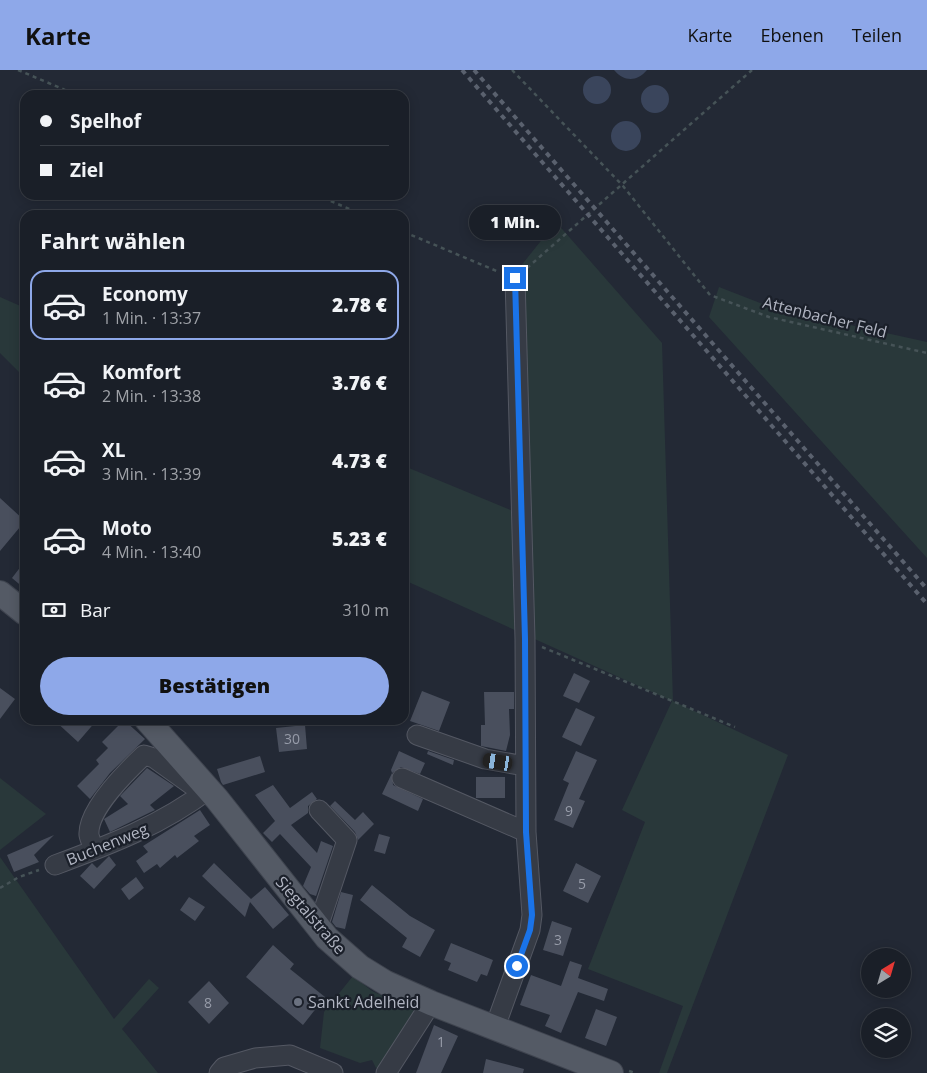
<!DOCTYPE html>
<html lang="de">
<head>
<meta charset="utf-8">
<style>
  body { margin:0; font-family:"Open Sans",sans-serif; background:#232730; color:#f1f3f6; height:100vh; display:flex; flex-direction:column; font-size:19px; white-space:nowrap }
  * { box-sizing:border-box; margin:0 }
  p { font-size:16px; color:#9fa2a8 }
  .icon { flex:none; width:28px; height:28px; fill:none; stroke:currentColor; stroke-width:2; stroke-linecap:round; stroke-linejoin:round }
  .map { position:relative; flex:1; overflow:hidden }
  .side { position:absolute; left:20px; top:140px; width:389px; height:515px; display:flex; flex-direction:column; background:#1a1f28; border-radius:15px; box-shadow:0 2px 12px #0003,0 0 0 1px #383d45 }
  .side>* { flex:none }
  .top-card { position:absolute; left:20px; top:20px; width:389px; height:110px; border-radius:15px; box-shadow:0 2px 12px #0003,0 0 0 1px #383d45; display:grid; align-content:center; height:110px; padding:0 20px; background:#1a1f28 }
  .needle { width:32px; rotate:37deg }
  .fabs { position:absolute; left:861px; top:878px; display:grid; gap:10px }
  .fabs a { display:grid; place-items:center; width:50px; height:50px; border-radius:50%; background:#1a1f28; box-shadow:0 2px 12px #0003,0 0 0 1px #383d45; font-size:25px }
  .end { position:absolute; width:22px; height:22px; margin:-11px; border:6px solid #1a73e8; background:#fff; box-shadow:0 0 0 2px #fff }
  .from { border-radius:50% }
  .bubble { position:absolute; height:35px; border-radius:18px; background:#1a1f28; box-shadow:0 2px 12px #0003,0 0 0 1px #383d45; font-size:16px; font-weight:800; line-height:35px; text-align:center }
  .car { position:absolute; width:15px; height:30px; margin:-15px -8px; border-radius:6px; box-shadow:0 0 4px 1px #0007; background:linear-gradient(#222 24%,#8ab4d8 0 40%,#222 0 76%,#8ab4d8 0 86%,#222 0) }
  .top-card b { display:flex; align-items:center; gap:18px; height:48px; font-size:19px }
  .top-card b+b { border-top:1px solid #383d45 }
  .top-card i { width:12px; height:12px; background:#f1f3f6 }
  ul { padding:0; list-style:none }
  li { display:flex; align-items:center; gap:15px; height:70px; margin:0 10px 8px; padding:0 10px; border:2px solid transparent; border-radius:15px }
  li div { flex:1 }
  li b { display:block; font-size:19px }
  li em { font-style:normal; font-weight:800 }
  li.on { border-color:#8ea8e9 }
  li>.icon { width:45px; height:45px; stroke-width:1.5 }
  h2 { padding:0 20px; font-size:22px; line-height:60px }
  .pay { display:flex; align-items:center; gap:12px; height:55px; padding:0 20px; font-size:19px }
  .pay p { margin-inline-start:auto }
  .primary-button { display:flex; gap:10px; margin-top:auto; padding:10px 20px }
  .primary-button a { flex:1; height:58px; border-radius:30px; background:#8ea8e9; color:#111; font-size:20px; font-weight:800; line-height:58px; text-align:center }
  header { display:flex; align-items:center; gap:30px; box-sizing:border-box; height:70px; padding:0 25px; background:#8ea8e9; color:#111 }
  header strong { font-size:24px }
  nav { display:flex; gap:28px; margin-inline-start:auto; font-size:18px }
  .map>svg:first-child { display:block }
  .green { fill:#29383a }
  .water { fill:#3a455c }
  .building { fill:#494f5d }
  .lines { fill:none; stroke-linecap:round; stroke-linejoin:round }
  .minor-casing { stroke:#545863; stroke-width:21 }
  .major-casing { stroke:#3f444f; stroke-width:26 }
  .path { stroke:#465357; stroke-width:2.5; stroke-dasharray:4 4; stroke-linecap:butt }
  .minor { stroke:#363b45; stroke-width:19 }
  .major { stroke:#545a65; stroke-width:24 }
  .rail { stroke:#5a616e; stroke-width:4; stroke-dasharray:5 5; stroke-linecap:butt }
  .route { stroke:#1a73e8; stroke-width:6 }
  .worship-dot { fill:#6b7280; stroke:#1b202a; stroke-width:2 }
  .labels { text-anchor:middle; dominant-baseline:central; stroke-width:4.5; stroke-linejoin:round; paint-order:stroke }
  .number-label { font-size:14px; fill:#979ca9 }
  .street-label { font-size:16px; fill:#b1b5c2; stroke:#1b202a }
  .poi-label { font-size:16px; fill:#b1b5c2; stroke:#1b202a; text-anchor:start }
</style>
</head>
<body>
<header>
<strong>Karte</strong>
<nav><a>Karte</a><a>Ebenen</a><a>Teilen</a></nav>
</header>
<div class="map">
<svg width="927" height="1003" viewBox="0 0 927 1003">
  <rect width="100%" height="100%" fill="#232935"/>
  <path class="green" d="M556 152 662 273 673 631 788 685 667 1003H659L683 936 588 899 645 752 622 740 672 631 404 510V396L513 441 508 212Z
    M719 217 773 238 927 272V488L709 247Z
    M0 227 25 238V308L0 283Z
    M0 708 46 744 0 780Z
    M0 787 114 949 149 909 159 918 122 959 158 1003H0Z
    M353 906 372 921 420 943 389 993 376 998 372 990 360 993 320 978 324 942Z"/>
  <path class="water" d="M614 0H647C637 12 624 12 614 0Z
    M583 20a14 14 0 1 1 28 0a14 14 0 1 1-28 0Z
    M641 29a14 14 0 1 1 28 0a14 14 0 1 1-28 0Z
    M611 66a15 15 0 1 1 30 0a15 15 0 1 1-30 0Z"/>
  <path class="building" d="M0 428 25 451 0 481Z
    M25 491V519L12 508Z
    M574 603 590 611 579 633 563 626Z
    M0 618 15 629 0 649Z
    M422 621 450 632 439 661 410 651Z
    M484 622H514V639H509L510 665 506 681 481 676V655H485Z
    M576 638 595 647 581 676 562 667Z
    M54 650H97L78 672Z
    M124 650 145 669 110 703 90 729 77 716 99 694 96 690 108 678 102 672Z
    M305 655 307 679 279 682 276 658Z
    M399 681 425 693 420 704 401 697 392 703 391 700Z
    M428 681 454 690 453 695 427 684Z
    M576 681 597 690 579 729 585 731 573 758 554 750 569 713 563 710Z
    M260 686 265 702 223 715 221 712 217 699Z
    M147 698 174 716 150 735 155 740 110 762 104 749 128 734 120 726Z
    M392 703 393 715 423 729 418 741 382 724Z
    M476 707H505V728H476Z
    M273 715 290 738 312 722 317 729 308 736V743L291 755 317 783 321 771 333 776 316 826 310 824 303 816 311 797 280 764 272 772 263 763 275 751 255 725Z
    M335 731 355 750 363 742 374 754 358 770 355 762 330 736Z
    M200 740 210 755 194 766 199 771 177 788 175 785 160 798 157 794 144 803 136 791 148 782 143 776Z
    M379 764 390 767 385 784 374 781Z
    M54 765 34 785 39 792 14 802 7 785Z
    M109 786 116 795 94 819 80 806 92 793 97 798Z
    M214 793 251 829 265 817 289 845 273 859 250 832 245 847 202 806Z
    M576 793 601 806 588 833 563 821Z
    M136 807 144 818 129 830 121 819Z
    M372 815 410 846 435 860 420 887 402 877 407 868 360 830Z
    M341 822 353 825 345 859 336 857 332 852Z
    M189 827 205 837 195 851 180 840Z
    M552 851 572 858 563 886 543 880Z
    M451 873 493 890 487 906 481 904 477 912 448 900 451 893 444 890Z
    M273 875 294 894 290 899 325 927 303 955 246 907Z
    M570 891 582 895 578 908 608 919 604 931 578 922 561 963 545 956 550 945 520 935 531 905 561 916Z
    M209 911 229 933 209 954 188 932Z
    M596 939 617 947 606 976 585 968Z
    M434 955 458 966 441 1003H416Z
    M486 989 524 999 523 1003H483Z"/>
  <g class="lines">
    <defs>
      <path id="minor" d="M417 665 485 689 525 696
        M402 708 526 762
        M94 780C93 776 90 770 89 765 87 740 127 701 144 685L154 688 203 723
        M55 795C109 775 162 755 209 719
        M318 857 347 770 319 740
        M495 957 530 860 532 845 526 762 525 569 515 208
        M219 1003 224 997 255 988 290 985 333 1003
        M386 1003 431 933"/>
      <path id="major" d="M0 523 25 543
        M147 650 217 729 327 868 360 897 386 913 431 933 611 1003"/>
    </defs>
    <use href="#minor" class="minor-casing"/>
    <use href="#major" class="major-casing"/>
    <path class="path" d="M18 0 77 25
      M512 0 623 116 710 225 769 247 927 283
      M316 125 364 145
      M404 162 499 202
      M527 198 752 0
      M542 577 735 657
      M0 818 19 807 39 800
      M629 1001 635 1003"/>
    <use href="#minor" class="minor"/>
    <use href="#major" class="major"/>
    <path class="rail" d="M462 0 927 534
      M474 0 927 519"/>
  </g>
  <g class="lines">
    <path class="route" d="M515 208 525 569 526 762 532 845 530 860 517 896"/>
  </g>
  <circle class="worship-dot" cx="298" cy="932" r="5"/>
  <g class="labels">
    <g class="number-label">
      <text x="292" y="668">30</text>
      <text x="569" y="740">9</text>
      <text x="582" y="813">5</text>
      <text x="558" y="869">3</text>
      <text x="208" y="932">8</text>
      <text x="441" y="971">1</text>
    </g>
    <g class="street-label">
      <text transform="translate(825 247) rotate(14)">Attenbacher Feld</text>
      <text transform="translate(107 774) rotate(-22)">Buchenweg</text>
      <text transform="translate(311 845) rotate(49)">Siegtalstraße</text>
    </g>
    <g class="poi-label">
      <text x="308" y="932">Sankt Adelheid</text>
    </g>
  </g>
</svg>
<div class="fabs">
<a><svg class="needle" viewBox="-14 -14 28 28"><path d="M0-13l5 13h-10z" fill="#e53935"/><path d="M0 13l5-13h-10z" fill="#9fa2a8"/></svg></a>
<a><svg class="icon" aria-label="layers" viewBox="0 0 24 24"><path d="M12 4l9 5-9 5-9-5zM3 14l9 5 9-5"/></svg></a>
</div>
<i class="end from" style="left:517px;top:896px"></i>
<i class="end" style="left:515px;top:208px"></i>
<div class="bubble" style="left:469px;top:135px;width:92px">1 Min.</div>
<i class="car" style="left:498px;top:692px;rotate:279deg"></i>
<div class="top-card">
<b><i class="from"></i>Spelhof</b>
<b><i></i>Ziel</b>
</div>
<section class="side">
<h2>Fahrt wählen</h2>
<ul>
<li class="on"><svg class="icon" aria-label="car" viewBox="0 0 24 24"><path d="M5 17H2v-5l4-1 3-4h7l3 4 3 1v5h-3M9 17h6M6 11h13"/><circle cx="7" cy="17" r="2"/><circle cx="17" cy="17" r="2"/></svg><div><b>Economy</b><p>1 Min. · 13:37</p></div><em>2.78 €</em></li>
<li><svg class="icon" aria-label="car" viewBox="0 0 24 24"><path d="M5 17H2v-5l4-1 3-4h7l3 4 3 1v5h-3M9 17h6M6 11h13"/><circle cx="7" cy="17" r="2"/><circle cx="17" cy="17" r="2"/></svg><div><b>Komfort</b><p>2 Min. · 13:38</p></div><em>3.76 €</em></li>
<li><svg class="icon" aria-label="car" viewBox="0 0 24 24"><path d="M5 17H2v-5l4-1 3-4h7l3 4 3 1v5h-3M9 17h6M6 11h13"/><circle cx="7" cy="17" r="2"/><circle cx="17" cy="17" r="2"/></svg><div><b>XL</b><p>3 Min. · 13:39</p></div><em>4.73 €</em></li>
<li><svg class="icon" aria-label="car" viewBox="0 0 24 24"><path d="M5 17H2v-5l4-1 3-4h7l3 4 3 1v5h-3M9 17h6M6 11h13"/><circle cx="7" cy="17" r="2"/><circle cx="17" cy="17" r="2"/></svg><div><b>Moto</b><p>4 Min. · 13:40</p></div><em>5.23 €</em></li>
</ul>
<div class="pay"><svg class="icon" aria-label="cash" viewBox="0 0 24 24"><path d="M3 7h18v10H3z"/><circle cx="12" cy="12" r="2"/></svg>Bar<p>310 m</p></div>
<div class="primary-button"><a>Bestätigen</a></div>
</section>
</div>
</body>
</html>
